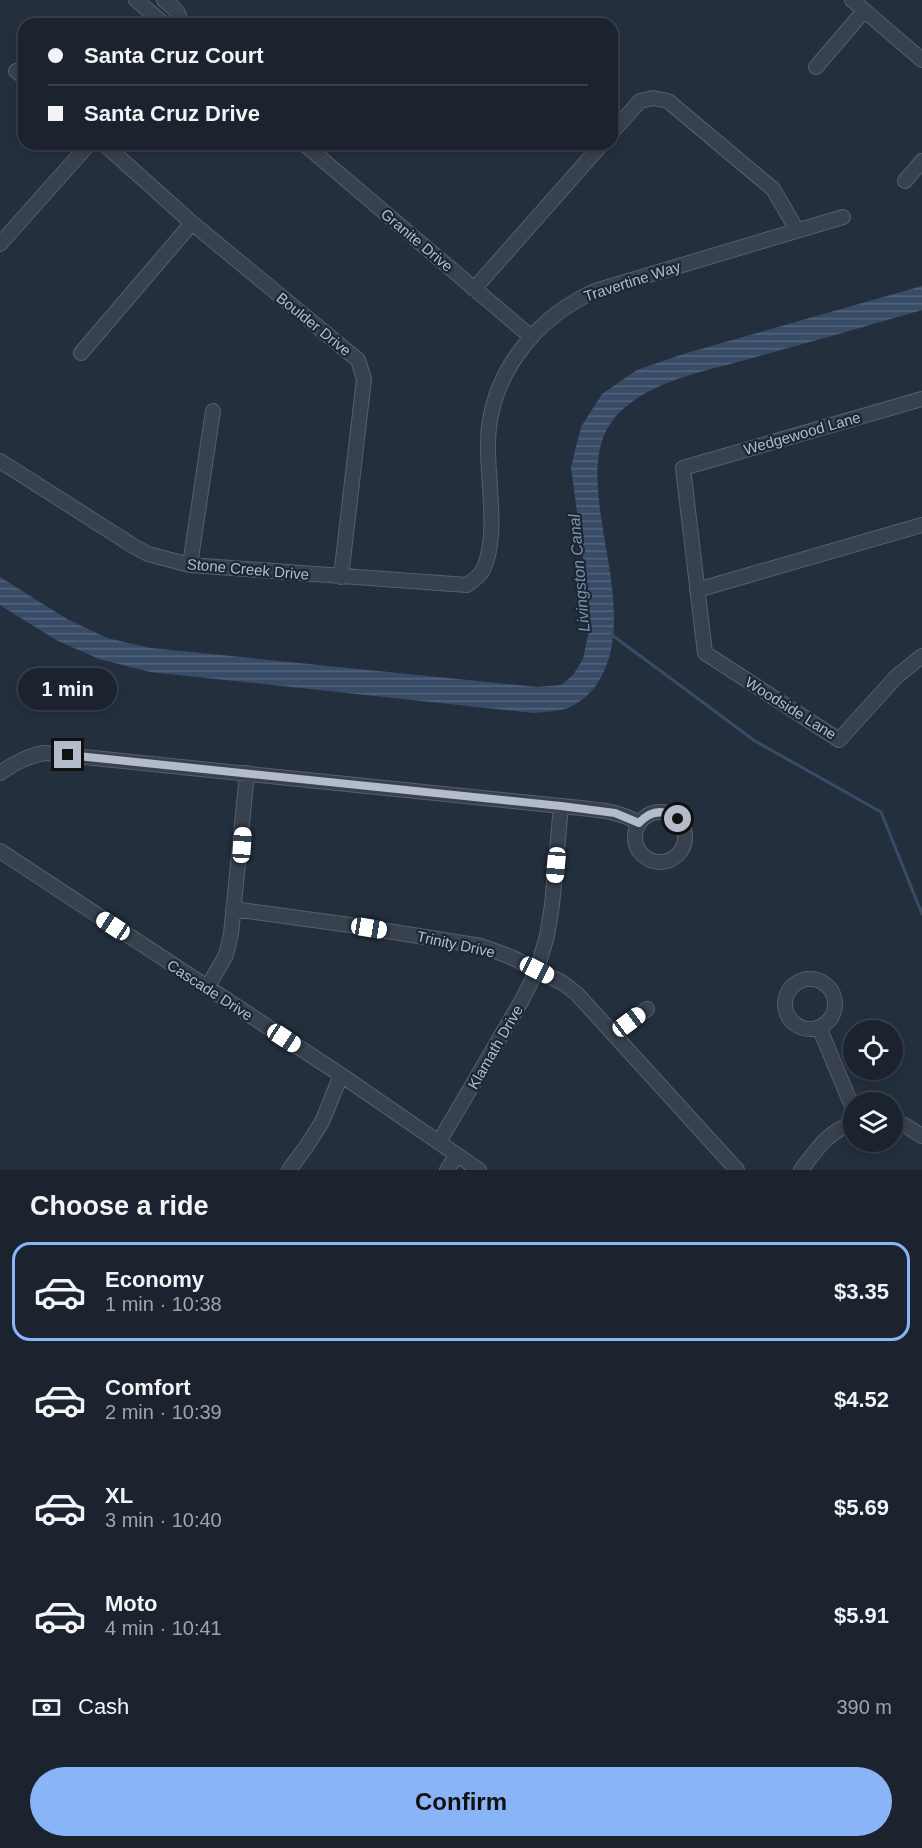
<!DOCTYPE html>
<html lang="en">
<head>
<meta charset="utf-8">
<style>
  body { margin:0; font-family:Helvetica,sans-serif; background:#242b36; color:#f1f3f6; height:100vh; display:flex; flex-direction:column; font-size:22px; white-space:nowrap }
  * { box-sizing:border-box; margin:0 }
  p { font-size:20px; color:#a0a4aa }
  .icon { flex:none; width:33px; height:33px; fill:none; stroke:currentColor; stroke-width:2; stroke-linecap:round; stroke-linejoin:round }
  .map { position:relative; height:1170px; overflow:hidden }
  .drawer { display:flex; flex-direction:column; background:#1b232e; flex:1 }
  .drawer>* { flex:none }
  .banner { position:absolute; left:18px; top:18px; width:600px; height:132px; border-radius:18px; box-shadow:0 3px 9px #0003,0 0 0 2px #39404a; display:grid; align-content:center; height:132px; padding:0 30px; background:#1b232e }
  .controls { position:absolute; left:843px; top:1020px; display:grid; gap:12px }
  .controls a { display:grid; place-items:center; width:60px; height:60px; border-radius:50%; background:#1b232e; box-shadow:0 3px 9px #0003,0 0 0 2px #39404a; font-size:30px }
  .end { position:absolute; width:27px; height:27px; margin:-14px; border:8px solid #b4bcc9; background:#111; box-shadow:0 0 0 3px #111 }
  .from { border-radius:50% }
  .bubble { position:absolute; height:42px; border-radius:21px; background:#1b232e; box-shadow:0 3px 9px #0003,0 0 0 2px #39404a; font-size:20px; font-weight:700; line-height:42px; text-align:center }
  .car { position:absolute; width:18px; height:36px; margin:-18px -9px; border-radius:8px; box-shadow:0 0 4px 2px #0007; background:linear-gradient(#fff 24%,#345 0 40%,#fff 0 76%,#345 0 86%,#fff 0) }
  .banner b { display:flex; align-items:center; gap:21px; height:57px; font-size:22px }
  .banner b+b { border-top:2px solid #39404a }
  .banner i { width:15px; height:15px; background:#f1f3f6 }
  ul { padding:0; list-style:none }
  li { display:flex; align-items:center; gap:18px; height:99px; margin:0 12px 9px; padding:0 18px; border:3px solid transparent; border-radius:18px }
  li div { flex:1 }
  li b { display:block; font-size:22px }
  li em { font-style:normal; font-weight:700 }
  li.current { border-color:#8ab4f8 }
  li>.icon { width:54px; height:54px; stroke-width:1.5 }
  h2 { padding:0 30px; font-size:27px; line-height:72px }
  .pay { display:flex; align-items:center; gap:15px; height:66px; padding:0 30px; font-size:22px }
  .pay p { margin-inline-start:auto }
  .primary-button { display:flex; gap:12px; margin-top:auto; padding:12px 30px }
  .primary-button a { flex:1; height:69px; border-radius:36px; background:#8ab4f8; color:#111; font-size:24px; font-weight:700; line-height:69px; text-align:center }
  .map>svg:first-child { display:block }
  .water { fill:url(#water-rules) }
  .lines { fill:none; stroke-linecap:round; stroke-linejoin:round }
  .stream { stroke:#394c67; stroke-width:3 }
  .minor-casing { stroke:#565f6c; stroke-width:16 }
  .minor { stroke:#38414e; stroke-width:14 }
  .route { stroke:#b4bcc9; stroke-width:8 }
  .labels { text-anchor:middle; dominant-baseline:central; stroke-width:4.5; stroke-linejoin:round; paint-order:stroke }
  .street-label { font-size:15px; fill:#b4bcc9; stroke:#1d2633 }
  .water-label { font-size:16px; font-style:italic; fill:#7c92b1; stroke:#1d2633 }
</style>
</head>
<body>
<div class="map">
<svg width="922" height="1170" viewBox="0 0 922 1170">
  <defs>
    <pattern id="water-rules" width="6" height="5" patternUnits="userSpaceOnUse" patternTransform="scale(1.5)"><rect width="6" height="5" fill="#394c67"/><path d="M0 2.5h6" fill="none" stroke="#53647b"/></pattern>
  </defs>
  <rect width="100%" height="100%" fill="#242f3e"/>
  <path class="water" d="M922 286V310C867 326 811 342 756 357 712 370 657 378 622 410 556 469 650 605 597 684 590 694 578 705 565 709 556 711 544 712 534 713L150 672 99 659 56 640 0 605V577L67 619 107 638 151 648 537 687 561 685 573 675 583 659 589 630V602L571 467 581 427 602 394 637 370 680 355Z"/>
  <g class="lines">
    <path class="stream" d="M612 635 755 741 881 812 922 914"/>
    <defs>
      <path id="minor" d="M136 0 164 24
        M164 0C172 7 183 13 179 24
        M852 0 922 60
        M816 67 864 11
        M16 71 24 77
        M612 132 640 101 653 98 668 101 773 189 797 230
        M104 144 192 223 358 360 364 379 341 577
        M304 144 530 336
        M905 181 922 161
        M0 244 89 144
        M474 289 602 144
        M81 353 192 223
        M922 399 683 468 705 653 839 740 896 677 922 656
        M0 461 135 547 148 554 190 565 467 585C472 581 480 576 483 570 502 530 482 465 490 420 500 362 542 315 595 291L843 217
        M190 565 213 411
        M697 590 922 525
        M0 773C15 763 27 756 45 753L561 806C587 809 616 809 639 823
        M635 837a25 25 0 1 1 50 0a25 25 0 1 1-50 0Z
        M0 851 341 1075 479 1170
        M233 909 350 925 481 946 511 957 563 983 577 994 737 1170
        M785 1004a25 25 0 1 1 50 0a25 25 0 1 1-50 0Z
        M207 988 226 955 231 934 247 773
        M819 1027 854 1111
        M614 1034 647 1009
        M892 1122 903 1124 922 1136
        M439 1142 522 1000 537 970 547 936 552 905 561 806
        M289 1170 308 1144 322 1122 341 1075
        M447 1170 456 1156
        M801 1170C817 1149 828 1131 854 1123"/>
    </defs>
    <use href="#minor" class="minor-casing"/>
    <use href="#minor" class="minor"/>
  </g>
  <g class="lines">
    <path class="route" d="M68 755 561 806 615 813 639 823C651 810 664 809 678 819"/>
  </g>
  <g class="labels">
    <g class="street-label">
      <text transform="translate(417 240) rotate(40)">Granite Drive</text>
      <text transform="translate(632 281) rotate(-18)">Travertine Way</text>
      <text transform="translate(314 324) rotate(39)">Boulder Drive</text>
      <text transform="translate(802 433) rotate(-16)">Wedgewood Lane</text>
      <text transform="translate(248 569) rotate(5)">Stone Creek Drive</text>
      <text transform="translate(791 708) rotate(32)">Woodside Lane</text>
      <text transform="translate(456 944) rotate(12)">Trinity Drive</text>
      <text transform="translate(210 990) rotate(33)">Cascade Drive</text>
      <text transform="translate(495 1047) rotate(-60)">Klamath Drive</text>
    </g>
    <g class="water-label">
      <text transform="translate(579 573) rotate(-95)">Livingston Canal</text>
    </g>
  </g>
</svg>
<div class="controls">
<a><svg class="icon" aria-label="locate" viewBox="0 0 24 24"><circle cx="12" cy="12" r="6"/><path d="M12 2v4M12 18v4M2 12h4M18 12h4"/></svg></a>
<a><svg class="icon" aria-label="layers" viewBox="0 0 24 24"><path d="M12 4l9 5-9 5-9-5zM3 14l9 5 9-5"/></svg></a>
</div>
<i class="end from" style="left:678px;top:819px"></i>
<i class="end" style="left:68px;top:755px"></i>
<div class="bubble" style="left:18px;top:668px;width:99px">1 min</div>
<i class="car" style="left:242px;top:845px;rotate:4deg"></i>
<i class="car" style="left:556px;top:865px;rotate:185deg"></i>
<i class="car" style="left:113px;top:926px;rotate:303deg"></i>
<i class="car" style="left:369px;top:928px;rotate:99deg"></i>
<i class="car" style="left:537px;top:970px;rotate:117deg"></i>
<i class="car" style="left:629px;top:1022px;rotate:53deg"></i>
<i class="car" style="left:284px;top:1038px;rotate:123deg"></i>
<div class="banner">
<b><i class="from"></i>Santa Cruz Court</b>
<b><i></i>Santa Cruz Drive</b>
</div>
</div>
<section class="drawer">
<h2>Choose a ride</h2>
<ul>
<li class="current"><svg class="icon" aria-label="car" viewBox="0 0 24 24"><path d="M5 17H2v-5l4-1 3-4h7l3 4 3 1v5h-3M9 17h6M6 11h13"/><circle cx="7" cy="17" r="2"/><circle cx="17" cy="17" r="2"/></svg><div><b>Economy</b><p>1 min · 10:38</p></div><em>$3.35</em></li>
<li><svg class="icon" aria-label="car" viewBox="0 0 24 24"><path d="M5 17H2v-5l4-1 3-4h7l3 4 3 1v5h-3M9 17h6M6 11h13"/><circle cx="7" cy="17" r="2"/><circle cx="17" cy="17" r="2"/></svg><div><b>Comfort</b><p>2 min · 10:39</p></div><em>$4.52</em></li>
<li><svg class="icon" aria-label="car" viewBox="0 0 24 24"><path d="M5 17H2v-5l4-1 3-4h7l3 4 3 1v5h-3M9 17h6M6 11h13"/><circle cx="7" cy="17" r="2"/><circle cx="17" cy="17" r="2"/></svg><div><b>XL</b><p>3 min · 10:40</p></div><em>$5.69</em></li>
<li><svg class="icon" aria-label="car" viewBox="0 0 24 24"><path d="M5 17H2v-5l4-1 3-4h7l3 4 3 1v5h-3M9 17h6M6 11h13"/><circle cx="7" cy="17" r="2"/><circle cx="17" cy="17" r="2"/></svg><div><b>Moto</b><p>4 min · 10:41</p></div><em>$5.91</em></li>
</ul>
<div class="pay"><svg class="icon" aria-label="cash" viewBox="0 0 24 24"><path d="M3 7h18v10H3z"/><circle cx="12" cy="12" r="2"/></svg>Cash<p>390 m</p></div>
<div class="primary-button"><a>Confirm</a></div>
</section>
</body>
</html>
